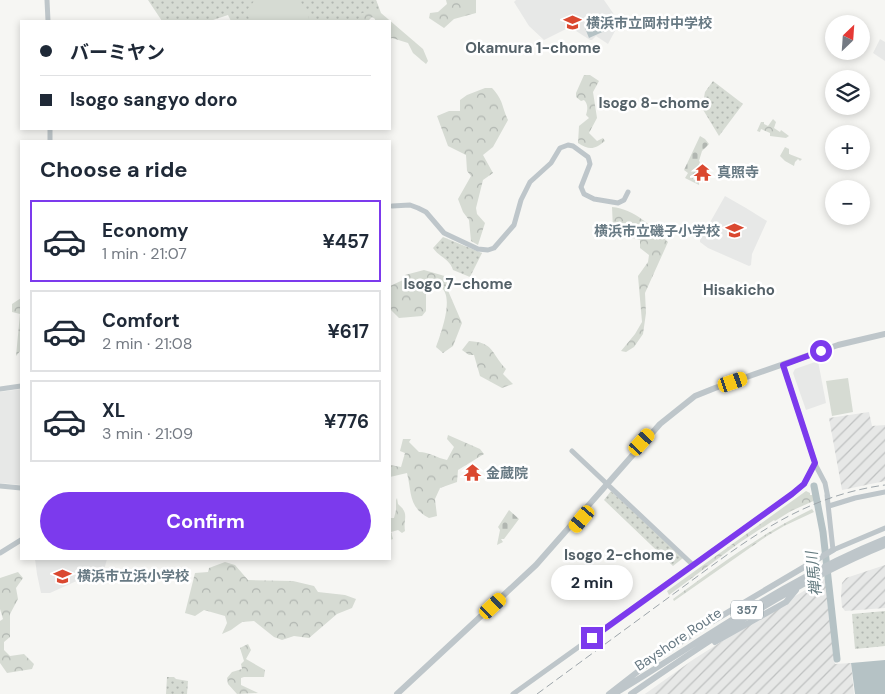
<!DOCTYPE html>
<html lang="en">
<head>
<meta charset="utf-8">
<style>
  body { margin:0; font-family:"DM Sans","Noto Sans JP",sans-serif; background:#f6f6f7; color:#1f2937; height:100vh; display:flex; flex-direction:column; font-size:19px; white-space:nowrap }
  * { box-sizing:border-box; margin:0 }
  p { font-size:16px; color:#747a83 }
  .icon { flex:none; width:28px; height:28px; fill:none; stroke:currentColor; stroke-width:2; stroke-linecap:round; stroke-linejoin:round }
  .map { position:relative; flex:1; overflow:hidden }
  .details { position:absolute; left:20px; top:140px; width:371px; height:420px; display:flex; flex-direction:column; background:#fff; border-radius:0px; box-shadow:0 2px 8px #0003 }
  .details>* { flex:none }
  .guide { position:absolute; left:20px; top:20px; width:371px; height:110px; border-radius:0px; box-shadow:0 2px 8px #0003; display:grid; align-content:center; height:110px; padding:0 20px; background:#fff }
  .needle { width:32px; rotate:25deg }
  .buttons { position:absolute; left:825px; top:15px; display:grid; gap:10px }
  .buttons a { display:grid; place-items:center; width:45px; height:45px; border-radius:50%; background:#fff; box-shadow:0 2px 8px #0003; font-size:25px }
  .end { position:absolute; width:22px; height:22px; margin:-11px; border:6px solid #7c3aed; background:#fff; box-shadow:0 0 0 2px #fff }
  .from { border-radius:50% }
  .bubble { position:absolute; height:35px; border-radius:18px; background:#fff; box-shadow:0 2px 8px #0003; font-size:16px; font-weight:700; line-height:35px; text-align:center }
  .car { position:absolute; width:15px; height:30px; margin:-15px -8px; border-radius:6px; box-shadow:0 0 4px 1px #0007; background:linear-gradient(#f5c518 24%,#345 0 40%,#f5c518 0 76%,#345 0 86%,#f5c518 0) }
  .guide b { display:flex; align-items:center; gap:18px; height:48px; font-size:19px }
  .guide b+b { border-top:1px solid #e0e1e3 }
  .guide i { width:12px; height:12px; background:#1f2937 }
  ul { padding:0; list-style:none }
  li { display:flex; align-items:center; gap:15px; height:82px; margin:0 10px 8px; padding:0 10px; border:2px solid #e0e1e3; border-radius:0px }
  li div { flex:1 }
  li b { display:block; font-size:19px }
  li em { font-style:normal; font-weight:700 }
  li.selected { border-color:#7c3aed }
  li>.icon { width:45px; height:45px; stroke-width:1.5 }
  h2 { padding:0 20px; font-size:22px; line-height:60px }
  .primary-button { display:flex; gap:10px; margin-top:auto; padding:10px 20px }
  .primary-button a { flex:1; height:58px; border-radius:30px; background:#7c3aed; color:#fff; font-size:20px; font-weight:700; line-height:58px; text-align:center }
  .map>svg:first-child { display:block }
  .built { fill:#e7e8e7 }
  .industrial { fill:url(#industrial-furrows) }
  .forest { fill:url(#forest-crowns) }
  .cemetery { fill:url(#cemetery-stones) }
  .park { fill:url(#park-dots) }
  .pitch { fill:#d6dbd3 }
  .water { fill:#b5c2c5 }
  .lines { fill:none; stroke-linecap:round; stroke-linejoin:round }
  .river { stroke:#b5c2c5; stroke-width:7 }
  .secondary { stroke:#bec6ca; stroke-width:5 }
  .highway { stroke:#bec6ca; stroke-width:6 }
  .rail { stroke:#9da5aa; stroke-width:1; stroke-dasharray:8 4; stroke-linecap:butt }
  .route { stroke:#7c3aed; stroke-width:6 }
  .labels { text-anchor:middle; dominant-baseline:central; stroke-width:5; stroke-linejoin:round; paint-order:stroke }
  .shield { fill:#fff; stroke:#95a1a8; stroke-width:1 }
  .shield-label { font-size:12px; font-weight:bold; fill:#677983 }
  .poi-label { font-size:14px; font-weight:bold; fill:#677983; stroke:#fff; text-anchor:start }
  .street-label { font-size:14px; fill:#677983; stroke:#fff }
  .neighbourhood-label { font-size:15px; font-weight:bold; fill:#546168; stroke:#fff }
  .water-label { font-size:15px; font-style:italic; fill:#637a7f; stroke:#fff }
</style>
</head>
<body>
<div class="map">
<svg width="885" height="694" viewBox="0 0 885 694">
  <defs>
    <pattern id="industrial-furrows" width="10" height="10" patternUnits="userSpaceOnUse" patternTransform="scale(1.25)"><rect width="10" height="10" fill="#e7e8e7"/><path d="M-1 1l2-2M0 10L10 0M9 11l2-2" fill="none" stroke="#bfc1c1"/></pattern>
    <pattern id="forest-crowns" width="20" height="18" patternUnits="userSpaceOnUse" patternTransform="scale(1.25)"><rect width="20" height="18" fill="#d6dbd3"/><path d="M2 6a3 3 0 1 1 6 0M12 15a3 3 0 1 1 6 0" fill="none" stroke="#b1b6b1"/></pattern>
    <pattern id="cemetery-stones" width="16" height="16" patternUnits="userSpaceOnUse" patternTransform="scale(1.25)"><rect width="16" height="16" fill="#d6dbd3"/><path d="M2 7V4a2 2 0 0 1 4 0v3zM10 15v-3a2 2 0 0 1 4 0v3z" fill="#b1b6b1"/></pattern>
    <pattern id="park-dots" width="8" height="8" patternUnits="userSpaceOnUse" patternTransform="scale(1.25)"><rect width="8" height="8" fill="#d6dbd3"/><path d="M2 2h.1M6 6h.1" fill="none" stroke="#b1b6b1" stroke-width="1.8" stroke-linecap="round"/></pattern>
  </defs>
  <rect width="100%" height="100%" fill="#f6f6f3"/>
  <path class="built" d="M516 0H604L613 13 616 20V29L608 44 596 36 592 40H590L570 27 544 40 529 26 514 2Z
    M880 39 885 42V61L873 53Z
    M725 196 746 208 767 221 752 254 751 265 749 266 708 248 700 242V240Z
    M818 361 826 403 806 410 793 373 795 369Z
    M21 389V485L0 483V392Z
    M35 559H107L102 577 92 574 50 593H41L37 574Z"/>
  <path class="industrial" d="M869 412 872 426 885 425V481L842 490 829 418Z
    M885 565V608L845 611 842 607 841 596 842 583 846 578Z
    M826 578 835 664 851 663 854 694H645L694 659 773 609Z"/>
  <path class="forest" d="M376 0 381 13 423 49 428 61 426 64 413 53 408 43 392 38 390 39V21H375V19L372 17 368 21H313Z
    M446 0H476V13L454 19 444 28 429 18 430 13 438 12 447 4Z
    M584 75H590L599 81 593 92 597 118 589 133 597 141 603 138 605 141C595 149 590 151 578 143L579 126 589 118 586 115C588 109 588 104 584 100L581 101 576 97V93Z
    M485 88H492C504 101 501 105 508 120L493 147 483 155 493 173 483 180 476 208 477 214 485 223 478 245 471 241 469 220 463 212 458 199 471 176 467 171 466 155 448 146 437 116 449 111H460V100L467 95Z
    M773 119 776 122 774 128 780 132 781 130 789 136 786 138 770 136V133L761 129 760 132 757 131 761 122H764V124L768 126Z
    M785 147 789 149V154L802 159 800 161 798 159 795 162 794 166 785 161 780 156Z
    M612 207C635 209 652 227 668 242L645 293 646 313 643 334 634 347 626 352 621 351 635 334 642 322 638 276 648 262 649 255 640 248V240L629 237V234L613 229Z
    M424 270 448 277 450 283 446 286 462 323 453 346 443 353 436 347C440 336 457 292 438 286 435 285 430 286 426 286V311L422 316 399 318 390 309V286L403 280 405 275Z
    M21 298V350L16 356 20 314 12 312V304Z
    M469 341C495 343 490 352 506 369L503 374 513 384 502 388 480 376 474 355H469L462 350Z
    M448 435 480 449 484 454 458 470 457 482 440 488 435 499 437 516 429 518C408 507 412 493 407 473L390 477V465L401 467 405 453 400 451 403 439H411L409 442 419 452C429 452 437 458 447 460L454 447 447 439Z
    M806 491 810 493V495H818V499L791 511 775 521 774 520 739 543 669 595 667 591Z
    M397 498 398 504C410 514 403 518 405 531L402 533 398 530 391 532 393 539 390 540V518H394L396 510V500Z
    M812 509 814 512 784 526 767 536 674 601 673 599C718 566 762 533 812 509Z
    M225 562 235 565 248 580 293 581 314 586 318 592 345 595 356 599 352 608 337 614 309 638 294 636 282 640 274 637 254 621 242 622 231 630 222 634 227 623 225 616 204 610 195 616 185 613 195 573 208 572 209 568Z
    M18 572 23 578 16 588 18 599 10 614V637L4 642V650L10 656 24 654 34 664 32 669 7 673 0 663V621L3 619 0 609V578Z
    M248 644 251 650 246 659 265 670 264 677H244L241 678V685L258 693 237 694 228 684 227 678 232 672 242 669 241 664 244 661 240 648Z"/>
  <path class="cemetery" d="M700 136 705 139 709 144 702 151 699 161 700 162 698 167 708 172 706 175 697 172 693 179 699 182V185L685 178 688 173 684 170Z
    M509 510 519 519 504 539H501L503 542 497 545 500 530 498 527Z"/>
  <path class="park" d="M148 0H376L379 9 362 13 357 21H231L228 15 210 21H162Z
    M713 81 743 104 719 136 702 108 705 92Z
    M443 237 482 253 470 277 453 270C450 259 439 257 433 248Z
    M611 491 683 558 673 566 604 500Z
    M885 611V646L855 649 852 614Z
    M167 677H174L176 679 188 681 187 694H166Z"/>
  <path class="pitch" d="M255 0H300L309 18 307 21H254L248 17 247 10Z
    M848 378 853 412 832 416 826 381Z"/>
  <path class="water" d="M603 20 607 30 589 38 585 28Z
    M885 660V694H855L851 663Z"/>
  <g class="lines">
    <path class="river" d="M814 486 823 532 837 659"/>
    <path class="secondary" d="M47 0 48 21
      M50 129V141
      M392 206 410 205 418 208 426 212 444 233 478 249 488 250 494 248 514 225 521 200 530 182 551 163 560 148 568 145 573 146 588 157 589 160 590 164 581 187 584 194 594 199 618 203 624 200 628 192
      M0 389 21 386
      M572 451 693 565
      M815 464 825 483 828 498
      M0 486 21 488
      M827 495 833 550 885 528
      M829 506 855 498 885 492
      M0 553 21 540
      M513 694 792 494 804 484 815 463 783 365"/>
    <path class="highway" d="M715 642 786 602 796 590
      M397 694 536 565 660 424 695 396 715 388 838 345 885 334
      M609 694 645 666 703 627 833 550
      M614 694C704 640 787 578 885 539
      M631 694C712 638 794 582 885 545"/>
    <path class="rail" d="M537 694C582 661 627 628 672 595 741 545 797 497 885 485"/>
  </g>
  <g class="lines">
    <path class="route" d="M592 638 792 494 804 484 815 463 783 365 821 351"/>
  </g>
  <defs>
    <symbol id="school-bare" viewBox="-9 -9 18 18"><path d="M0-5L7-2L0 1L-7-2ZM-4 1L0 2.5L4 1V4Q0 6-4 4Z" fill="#da4830" stroke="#fff" stroke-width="2.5" paint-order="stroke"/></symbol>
    <symbol id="temple-bare" viewBox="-9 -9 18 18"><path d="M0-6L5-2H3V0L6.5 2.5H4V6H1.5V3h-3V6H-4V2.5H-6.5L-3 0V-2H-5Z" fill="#da4830" stroke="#fff" stroke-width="2.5" paint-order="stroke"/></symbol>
  </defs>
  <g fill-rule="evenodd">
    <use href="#school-bare" x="560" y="10" width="25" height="25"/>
    <use href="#temple-bare" x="690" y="160" width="25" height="25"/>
    <use href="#school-bare" x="722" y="218" width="25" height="25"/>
    <use href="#temple-bare" x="460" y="460" width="25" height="25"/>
    <use href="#school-bare" x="50" y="564" width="25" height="25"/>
  </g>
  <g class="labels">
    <rect class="shield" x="731" y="600.5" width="32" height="19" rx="4"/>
    <g class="shield-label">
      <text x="747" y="610">357</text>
    </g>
    <g class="poi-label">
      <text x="586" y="23">横浜市立岡村中学校</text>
      <text x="717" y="172">真照寺</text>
      <text x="720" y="231" text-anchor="end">横浜市立磯子小学校</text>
      <text x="486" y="473">金蔵院</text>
      <text x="77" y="576">横浜市立浜小学校</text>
    </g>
    <g class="street-label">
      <text transform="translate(678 639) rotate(-34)">Bayshore Route</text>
    </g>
    <g class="neighbourhood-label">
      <text x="533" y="48">Okamura 1-chome</text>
      <text x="654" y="103">Isogo 8-chome</text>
      <text x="458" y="284">Isogo 7-chome</text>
      <text x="739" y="290">Hisakicho</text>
      <text x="619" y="555">Isogo 2-chome</text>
    </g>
    <g class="water-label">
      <text transform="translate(814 574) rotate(-96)">禅馬川</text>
    </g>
  </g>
</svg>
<div class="buttons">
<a><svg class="needle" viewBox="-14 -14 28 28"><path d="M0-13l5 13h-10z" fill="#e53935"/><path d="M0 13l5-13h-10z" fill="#747a83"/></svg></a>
<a><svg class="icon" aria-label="layers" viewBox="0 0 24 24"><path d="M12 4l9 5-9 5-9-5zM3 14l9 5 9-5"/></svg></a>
<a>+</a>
<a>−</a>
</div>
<i class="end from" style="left:821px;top:351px"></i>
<i class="end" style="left:592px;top:638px"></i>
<div class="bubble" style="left:551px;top:565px;width:82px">2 min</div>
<i class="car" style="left:733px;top:382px;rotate:71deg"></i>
<i class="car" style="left:642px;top:442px;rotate:42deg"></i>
<i class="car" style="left:582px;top:519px;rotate:220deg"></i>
<i class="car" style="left:493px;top:606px;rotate:47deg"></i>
<div class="guide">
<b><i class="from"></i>バーミヤン</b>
<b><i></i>Isogo sangyo doro</b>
</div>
<section class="details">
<h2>Choose a ride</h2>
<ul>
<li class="selected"><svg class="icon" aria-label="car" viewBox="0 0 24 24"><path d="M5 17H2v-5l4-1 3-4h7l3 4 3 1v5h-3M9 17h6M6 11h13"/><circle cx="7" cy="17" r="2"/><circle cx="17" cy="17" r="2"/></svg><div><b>Economy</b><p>1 min · 21:07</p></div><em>¥457</em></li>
<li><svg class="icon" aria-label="car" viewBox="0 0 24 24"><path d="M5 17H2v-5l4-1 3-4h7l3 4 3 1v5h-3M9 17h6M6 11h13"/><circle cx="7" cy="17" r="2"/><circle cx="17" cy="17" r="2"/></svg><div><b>Comfort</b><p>2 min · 21:08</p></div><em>¥617</em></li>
<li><svg class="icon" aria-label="car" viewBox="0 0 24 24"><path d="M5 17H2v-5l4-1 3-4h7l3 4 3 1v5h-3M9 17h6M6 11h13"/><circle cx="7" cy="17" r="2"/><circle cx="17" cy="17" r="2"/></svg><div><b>XL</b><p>3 min · 21:09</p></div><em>¥776</em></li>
</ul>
<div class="primary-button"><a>Confirm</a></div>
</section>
</div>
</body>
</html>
